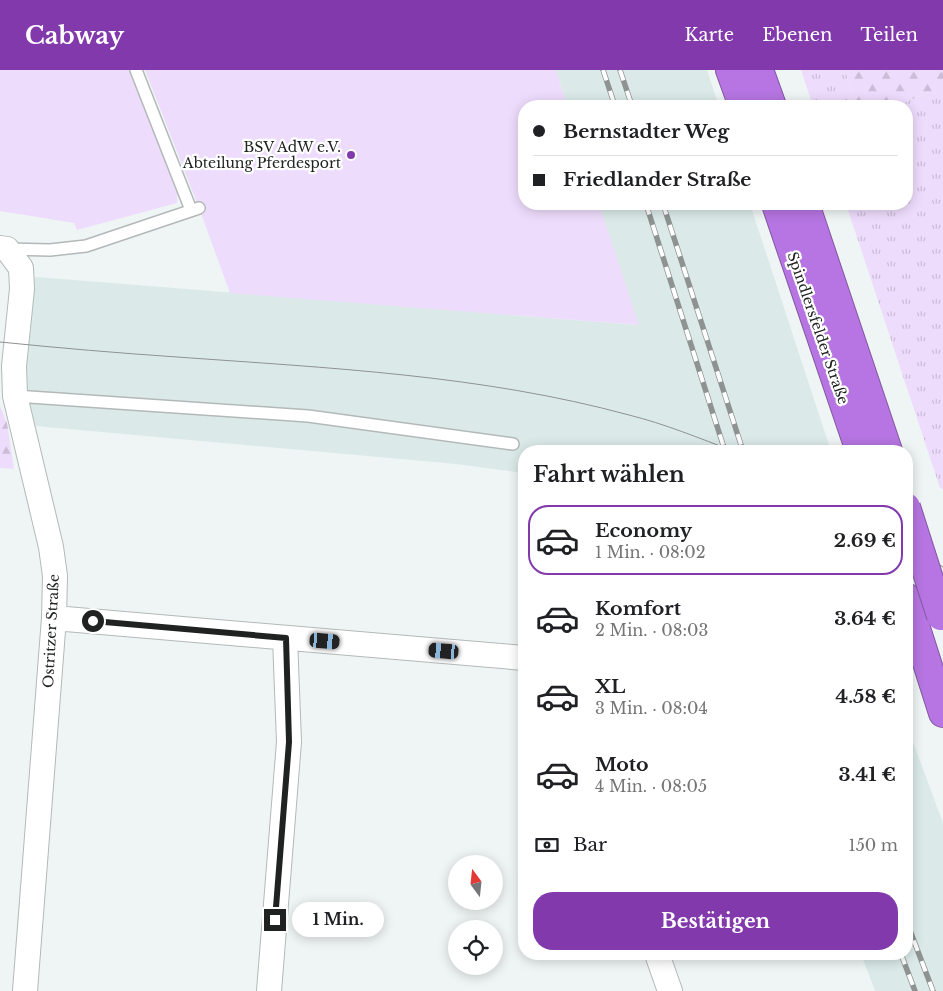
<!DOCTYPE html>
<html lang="de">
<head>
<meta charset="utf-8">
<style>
  body { margin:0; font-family:"Libre Baskerville",serif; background:#f6f6f6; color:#202124; height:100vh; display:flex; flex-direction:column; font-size:19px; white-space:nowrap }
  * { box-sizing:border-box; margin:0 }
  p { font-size:16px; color:#757577 }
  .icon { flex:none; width:28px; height:28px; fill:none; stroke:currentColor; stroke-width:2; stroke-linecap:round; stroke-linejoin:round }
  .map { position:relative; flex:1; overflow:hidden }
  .details { position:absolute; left:518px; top:375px; width:395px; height:515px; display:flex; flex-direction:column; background:#fff; border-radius:20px; box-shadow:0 2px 12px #0003 }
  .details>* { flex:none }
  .guide { position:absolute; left:518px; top:30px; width:395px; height:110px; border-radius:20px; box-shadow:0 2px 12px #0003; display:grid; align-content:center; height:110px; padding:0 15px; background:#fff }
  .needle { width:32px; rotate:345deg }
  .buttons { position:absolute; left:448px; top:785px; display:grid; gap:10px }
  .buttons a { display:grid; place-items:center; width:55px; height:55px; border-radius:50%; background:#fff; box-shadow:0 2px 12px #0003; font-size:25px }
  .end { position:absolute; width:22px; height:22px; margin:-11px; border:6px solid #202222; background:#fff; box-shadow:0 0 0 2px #fff }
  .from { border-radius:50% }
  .bubble { position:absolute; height:35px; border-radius:18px; background:#fff; box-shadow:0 2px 12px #0003; font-size:16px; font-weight:700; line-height:35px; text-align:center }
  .car { position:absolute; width:15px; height:30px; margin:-15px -8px; border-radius:6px; box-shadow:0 0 4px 1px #0007; background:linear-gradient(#222 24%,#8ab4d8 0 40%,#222 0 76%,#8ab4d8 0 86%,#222 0) }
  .guide b { display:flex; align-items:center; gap:18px; height:48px; font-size:19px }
  .guide b+b { border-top:1px solid #e0e0e0 }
  .guide i { width:12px; height:12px; background:#202124 }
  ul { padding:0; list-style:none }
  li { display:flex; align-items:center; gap:15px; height:70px; margin:0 10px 8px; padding:0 5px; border:2px solid transparent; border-radius:20px }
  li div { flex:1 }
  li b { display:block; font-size:19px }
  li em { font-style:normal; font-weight:700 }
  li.selected { border-color:#8139ac }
  li>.icon { width:45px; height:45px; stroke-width:1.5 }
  h2 { padding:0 15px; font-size:22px; line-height:60px }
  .pay { display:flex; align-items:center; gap:12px; height:55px; padding:0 15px; font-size:19px }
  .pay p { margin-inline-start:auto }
  .button { display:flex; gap:10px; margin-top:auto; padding:10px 15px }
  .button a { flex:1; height:58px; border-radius:20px; background:#8139ac; color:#fff; font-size:20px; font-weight:700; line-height:58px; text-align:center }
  header { display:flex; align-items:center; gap:30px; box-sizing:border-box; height:70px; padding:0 25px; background:#8139ac; color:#fff }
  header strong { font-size:24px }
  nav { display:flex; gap:28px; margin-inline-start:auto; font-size:18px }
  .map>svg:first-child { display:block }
  .built { fill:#dbeae9 }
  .grass { fill:url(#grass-tufts) }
  .forest { fill:url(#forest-firs) }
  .garden { fill:#eedcfc }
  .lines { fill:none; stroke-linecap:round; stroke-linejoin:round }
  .lane-casing { stroke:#b3b9b8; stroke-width:14 }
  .street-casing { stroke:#b3b9b8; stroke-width:26 }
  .highway-casing { stroke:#82589f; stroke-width:30 }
  .lane { stroke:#fff; stroke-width:11 }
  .street { stroke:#fff; stroke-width:24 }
  .highway { stroke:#b675e2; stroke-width:28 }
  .tram { stroke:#8e9291; stroke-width:1 }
  .rail-casing { stroke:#8e9291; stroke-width:5.5 }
  .rail { stroke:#fff; stroke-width:4; stroke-dasharray:11; stroke-linecap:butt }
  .highway-bridge-casing { stroke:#82589f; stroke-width:30; stroke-linecap:butt }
  .highway-bridge { stroke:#b675e2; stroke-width:28 }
  .route { stroke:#202222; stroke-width:6 }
  .poi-dot { fill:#8139ac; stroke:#fff; stroke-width:2 }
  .labels { text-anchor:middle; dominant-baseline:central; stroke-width:4.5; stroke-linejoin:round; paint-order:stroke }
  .poi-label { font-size:14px; fill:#202222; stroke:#fff; text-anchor:end }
  .street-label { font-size:14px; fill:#202222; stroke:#fff }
</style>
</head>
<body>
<header>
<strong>Cabway</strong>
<nav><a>Karte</a><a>Ebenen</a><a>Teilen</a></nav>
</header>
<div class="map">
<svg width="943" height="921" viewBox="0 0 943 921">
  <defs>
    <pattern id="grass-tufts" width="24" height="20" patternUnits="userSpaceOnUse" patternTransform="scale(1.25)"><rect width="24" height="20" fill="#eedcfc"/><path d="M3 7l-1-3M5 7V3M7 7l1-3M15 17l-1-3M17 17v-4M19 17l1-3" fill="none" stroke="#ccbcd8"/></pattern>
    <pattern id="forest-firs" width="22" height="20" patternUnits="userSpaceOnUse" patternTransform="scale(1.25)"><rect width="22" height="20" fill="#eedcfc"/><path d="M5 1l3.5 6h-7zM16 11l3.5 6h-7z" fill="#ccbcd8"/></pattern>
  </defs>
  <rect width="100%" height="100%" fill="#eff5f4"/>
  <path class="built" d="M556 0H707L719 36H567Z
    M599 134H750L831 381H524V403L456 394 35 356 27 324 19 218 25 211 36 207 638 255Z
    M906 653 943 753V921H875L861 884H906Z"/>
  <path class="grass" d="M801 0H845L856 36H813Z
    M943 17V419L940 418 846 134H906V36H895Z"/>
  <path class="forest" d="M845 0H943V17L895 36H856Z
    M0 336 7 353 14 399 0 398Z"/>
  <path class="garden" d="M0 0H131L178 117 177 133 77 160 74 153 0 141Z
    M145 0H556L567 36H524V134H599L639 255 230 223 199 138Z"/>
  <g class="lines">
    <defs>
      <path id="lane" d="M136 0 191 140
        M7 179 50 180 86 176 199 138
        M15 326 308 346 513 374"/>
      <path id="street" d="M0 178 7 179 21 198 22 219 14 296 15 326 51 477 55 506 54 548 25 921
        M54 548 524 588
        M657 884 670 921
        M269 921 289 672 285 568"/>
      <path id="highway" d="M730 0 743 36
        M759 0 772 36
        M776 134 860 381
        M805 134 888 381
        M906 527 943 643"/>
    </defs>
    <use href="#lane" class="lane-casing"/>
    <use href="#street" class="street-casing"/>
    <use href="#highway" class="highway-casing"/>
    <use href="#lane" class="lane"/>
    <use href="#street" class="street"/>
    <use href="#highway" class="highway"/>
    <path class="tram" d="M0 272C59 278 118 283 177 287 329 298 482 305 629 345 665 354 699 368 733 381
      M906 472 943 497"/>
    <defs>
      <path id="rail" d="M603 0 615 36
        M620 0 632 36
        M646 134 725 381
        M663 134 743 381
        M906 850 933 921
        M901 884 915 921"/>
    </defs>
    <use href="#rail" class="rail-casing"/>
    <use href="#rail" class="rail"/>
    <defs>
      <path id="highway-bridge" d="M906 437 941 546"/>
    </defs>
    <use href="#highway-bridge" class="highway-bridge-casing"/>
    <use href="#highway-bridge" class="highway-bridge"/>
  </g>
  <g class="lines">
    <path class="route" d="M93 551 286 568 289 672 275 850"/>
  </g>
  <circle class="poi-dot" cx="351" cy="85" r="5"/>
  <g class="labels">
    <g class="poi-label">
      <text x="341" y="77">BSV AdW e.V.<tspan x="341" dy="16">Abteilung Pferdesport</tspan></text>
    </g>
    <g class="street-label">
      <text transform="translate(818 258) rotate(71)">Spindlersfelder Straße</text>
      <text transform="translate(51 561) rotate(-87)">Ostritzer Straße</text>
    </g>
  </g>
</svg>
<div class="buttons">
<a><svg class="needle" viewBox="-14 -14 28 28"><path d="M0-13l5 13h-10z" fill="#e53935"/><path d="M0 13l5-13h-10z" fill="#757577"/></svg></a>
<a><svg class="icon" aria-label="locate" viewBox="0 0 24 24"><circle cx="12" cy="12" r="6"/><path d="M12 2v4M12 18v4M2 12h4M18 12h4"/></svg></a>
</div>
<i class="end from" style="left:93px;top:551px"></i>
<i class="end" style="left:275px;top:850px"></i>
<div class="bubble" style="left:292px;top:832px;width:92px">1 Min.</div>
<i class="car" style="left:325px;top:571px;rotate:95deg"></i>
<i class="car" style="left:444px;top:581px;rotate:275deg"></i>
<div class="guide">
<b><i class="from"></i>Bernstadter Weg</b>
<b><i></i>Friedlander Straße</b>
</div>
<section class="details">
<h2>Fahrt wählen</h2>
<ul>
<li class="selected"><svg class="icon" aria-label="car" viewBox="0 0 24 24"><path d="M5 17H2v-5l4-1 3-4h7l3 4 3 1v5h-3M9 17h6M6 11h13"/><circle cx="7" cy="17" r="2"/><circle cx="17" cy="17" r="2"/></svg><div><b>Economy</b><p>1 Min. · 08:02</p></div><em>2.69 €</em></li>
<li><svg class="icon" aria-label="car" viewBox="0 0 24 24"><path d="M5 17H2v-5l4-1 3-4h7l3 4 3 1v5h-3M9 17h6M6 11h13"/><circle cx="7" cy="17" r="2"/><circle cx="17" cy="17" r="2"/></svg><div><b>Komfort</b><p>2 Min. · 08:03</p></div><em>3.64 €</em></li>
<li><svg class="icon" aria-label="car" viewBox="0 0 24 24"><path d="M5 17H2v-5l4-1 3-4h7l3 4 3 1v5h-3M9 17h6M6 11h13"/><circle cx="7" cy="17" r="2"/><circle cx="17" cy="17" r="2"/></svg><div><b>XL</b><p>3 Min. · 08:04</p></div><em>4.58 €</em></li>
<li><svg class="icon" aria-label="car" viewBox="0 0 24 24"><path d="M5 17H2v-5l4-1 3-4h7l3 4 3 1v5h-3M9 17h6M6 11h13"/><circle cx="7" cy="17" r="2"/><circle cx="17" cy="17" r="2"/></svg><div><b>Moto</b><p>4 Min. · 08:05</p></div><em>3.41 €</em></li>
</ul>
<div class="pay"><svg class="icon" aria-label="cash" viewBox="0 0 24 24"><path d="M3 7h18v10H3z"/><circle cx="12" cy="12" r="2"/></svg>Bar<p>150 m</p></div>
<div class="button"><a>Bestätigen</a></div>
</section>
</div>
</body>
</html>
